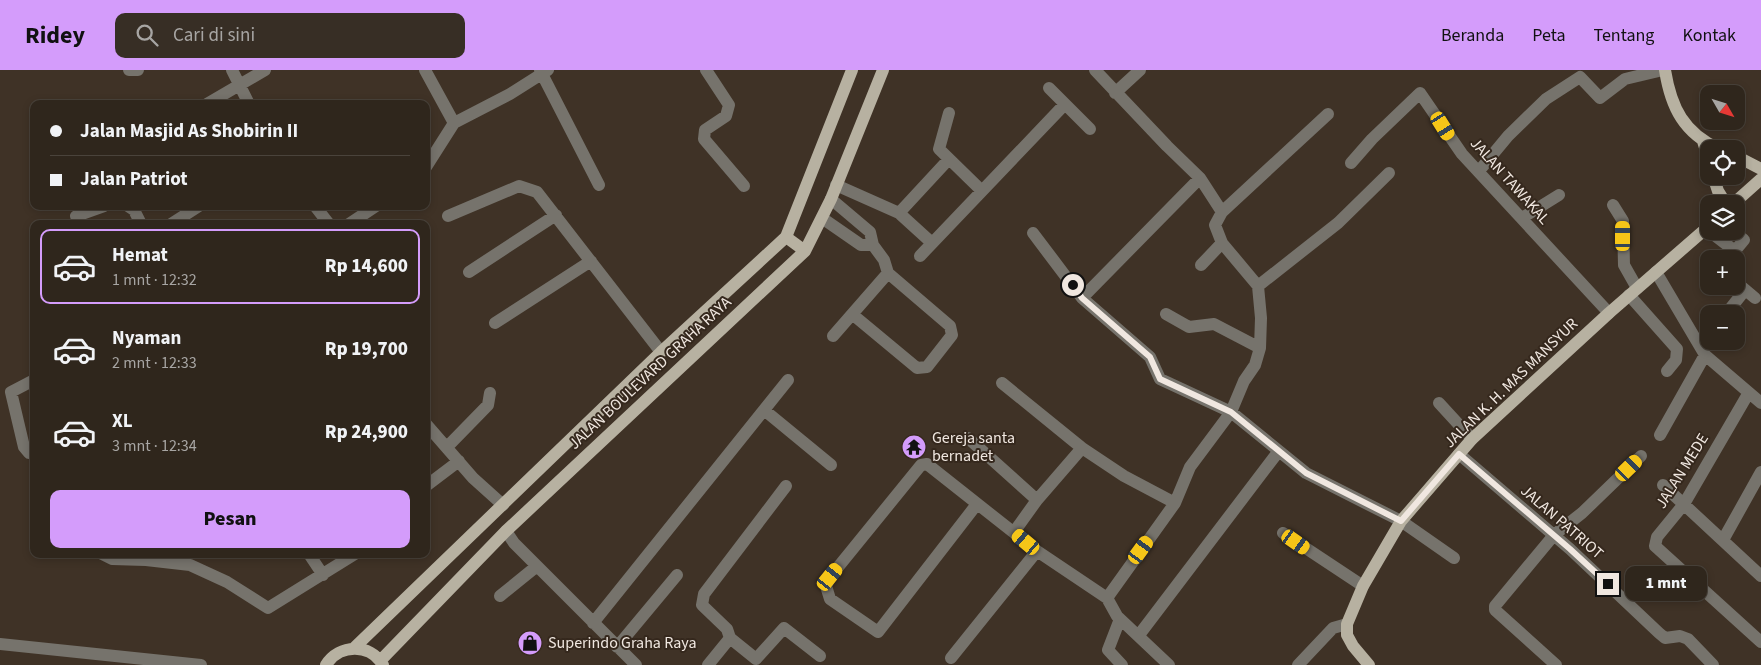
<!DOCTYPE html>
<html lang="id">
<head>
<meta charset="utf-8">
<style>
  body { margin:0; font-family:"Source Sans 3",sans-serif; background:#372e25; color:#f1f3f6; height:100vh; display:flex; flex-direction:column; font-size:19px; white-space:nowrap }
  * { box-sizing:border-box; margin:0 }
  p { font-size:16px; color:#a7a5a3 }
  .icon { flex:none; width:28px; height:28px; fill:none; stroke:currentColor; stroke-width:2; stroke-linecap:round; stroke-linejoin:round }
  .map { position:relative; flex:1; overflow:hidden }
  .sheet { position:absolute; left:30px; top:150px; width:400px; height:338px; display:flex; flex-direction:column; background:#2f261c; border-radius:10px; box-shadow:0 2px 8px #0003,0 0 0 1px #4a433b }
  .sheet>* { flex:none }
  .hud { position:absolute; left:30px; top:30px; width:400px; height:110px; border-radius:10px; box-shadow:0 2px 8px #0003,0 0 0 1px #4a433b; display:grid; align-content:center; height:110px; padding:0 20px; background:#2f261c }
  .needle { width:32px; rotate:129deg }
  .buttons { position:absolute; left:1700px; top:15px; display:grid; gap:10px }
  .buttons a { display:grid; place-items:center; width:45px; height:45px; border-radius:10px; background:#2f261c; box-shadow:0 2px 8px #0003,0 0 0 1px #4a433b; font-size:25px }
  .end { position:absolute; width:22px; height:22px; margin:-11px; border:6px solid #f0e7e0; background:#111; box-shadow:0 0 0 2px #111 }
  .from { border-radius:50% }
  .bubble { position:absolute; height:35px; border-radius:10px; background:#2f261c; box-shadow:0 2px 8px #0003,0 0 0 1px #4a433b; font-size:16px; font-weight:800; line-height:35px; text-align:center }
  .car { position:absolute; width:15px; height:30px; margin:-15px -8px; border-radius:6px; box-shadow:0 0 4px 1px #0007; background:linear-gradient(#f5c518 24%,#345 0 40%,#f5c518 0 76%,#345 0 86%,#f5c518 0) }
  .hud b { display:flex; align-items:center; gap:18px; height:48px; font-size:19px }
  .hud b+b { border-top:1px solid #4a433b }
  .hud i { width:12px; height:12px; background:#f1f3f6 }
  ul { padding:9px 0 0; list-style:none }
  li { display:flex; align-items:center; gap:15px; height:75px; margin:0 10px 8px; padding:0 10px; border:2px solid transparent; border-radius:10px }
  li div { flex:1 }
  li b { display:block; font-size:19px }
  li em { font-style:normal; font-weight:800 }
  li.current { border-color:#d49cfb }
  li>.icon { width:45px; height:45px; stroke-width:1.5 }
  .button { display:flex; gap:10px; margin-top:auto; padding:10px 20px }
  .button a { flex:1; height:58px; border-radius:10px; background:#d49cfb; color:#111; font-size:20px; font-weight:800; line-height:58px; text-align:center }
  header { display:flex; align-items:center; gap:30px; box-sizing:border-box; height:70px; padding:0 25px; background:#d49cfb; color:#111 }
  header strong { font-size:24px }
  nav { display:flex; gap:28px; margin-inline-start:auto; font-size:18px }
  .search { width:350px; height:45px; background:#372e25; display:flex; align-items:center; gap:12px; box-sizing:border-box; padding:0 18px; border-radius:10px; color:#a7a5a3; font-size:19px }
  .map>svg:first-child { display:block }
  .lines { fill:none; stroke-linecap:round; stroke-linejoin:round }
  .minor { stroke:#76736c; stroke-width:12 }
  .major { stroke:#b7b1a1; stroke-width:12 }
  .route { stroke:#f0e7e0; stroke-width:6 }
  .labels { text-anchor:middle; dominant-baseline:central; stroke-width:4; stroke-linejoin:round; paint-order:stroke }
  .street-label { font-size:16px; fill:#f0e7e0; stroke:#35281d }
  .poi-label { font-size:16px; fill:#f0e7e0; stroke:#35281d; text-anchor:start }
</style>
</head>
<body>
<header>
<strong>Ridey</strong>
<div class="search"><svg class="icon" aria-label="search" viewBox="0 0 24 24"><circle cx="10" cy="10" r="6"/><path d="M15 15l6 6"/></svg>Cari di sini</div>
<nav><a>Beranda</a><a>Peta</a><a>Tentang</a><a>Kontak</a></nav>
</header>
<div class="map">
<svg width="1761" height="595" viewBox="0 0 1761 595">
  <rect width="100%" height="100%" fill="#3f3226"/>
  <g class="lines">
    <path class="minor" d="M129 0H138
      M232 0 249 34
      M425 0 454 53
      M540 0 599 115
      M706 0 729 35 726 46 705 60 704 69 744 116
      M1095 0 1167 76 1200 108 1222 142
      M1049 18 1090 59
      M1115 23 1140 0
      M207 34 265 0
      M949 43 939 79 982 121
      M1351 93 1372 69 1420 23 1462 84 1609 243
      M426 97 454 53 510 24 548 0
      M1479 101 1508 66 1546 29 1580 7 1600 28 1625 9 1663 0
      M836 115 899 143 932 173
      M831 129 870 162 873 175 884 190 888 203 950 256 952 265 927 297 917 298 852 244
      M1613 135 1623 151 1624 195 1637 218
      M128 136 134 140 141 154
      M315 136 329 154
      M899 143 949 89
      M448 146 519 116 537 122 661 282
      M822 148 861 175H873
      M1522 148 1559 125
      M80 154 76 146 104 136
      M171 154 199 136
      M349 154 376 136
      M1709 161 1735 181
      M1033 163 1082 228 1150 287 1160 309 1231 342 1306 403 1401 451 1454 488
      M920 186 1065 34
      M1728 189 1744 170 1733 161
      M1201 195 1222 173
      M469 202 556 145
      M1656 202 1705 285 1761 333
      M1736 212 1755 228
      M1258 216 1338 153 1389 103
      M1629 225 1677 279 1676 290 1667 301
      M1082 228 1200 108
      M1166 244 1189 257 1214 254 1260 278
      M1726 244 1745 220
      M495 253 591 191
      M833 266 888 203
      M1708 266H1709
      M34 310 11 322 24 377 29 383 34 382
      M1002 313 1082 378 1037 430 1014 462
      M1748 324 1684 434 1657 467 1655 476 1761 572
      M1439 333 1472 369
      M764 340 831 395
      M426 354 473 408 503 435
      M1660 365 1705 285
      M968 368 1037 430
      M447 377 488 335 490 323
      M1082 378 1124 406 1175 433
      M1459 384 1570 479 1659 563 1665 568 1680 566 1688 569 1713 595
      M1663 415 1761 506
      M426 416 459 391
      M977 434 878 562 830 529 826 516 830 507 921 395 927 394 1037 481 1107 528 1117 546 1169 595
      M506 461 514 473 636 595
      M1283 463 1363 516
      M1723 470 1761 402
      M102 484 112 489 146 490 190 495 227 512 268 538 355 484
      M309 484 323 505
      M500 526 537 496
      M1107 528 1175 433 1190 397 1231 342 1244 311 1255 295 1260 278 1261 248 1258 216 1222 173 1215 155 1222 142 1328 44
      M1120 549 1108 580 1122 595
      M593 553 788 310
      M1139 565 1278 382
      M730 568 756 589 784 558 820 586
      M0 574 201 595
      M617 577 677 505
      M951 588 1037 481
      M708 595 730 568 727 559 702 535 704 524 786 416
      M1298 595 1333 558 1347 554
      M1556 595 1495 540V536L1554 465 1582 443 1641 386"/>
    <path class="major" d="M1665 0C1671 38 1684 63 1719 79
      M1703 71 1709 91
      M1736 86 1761 99
      M1713 106 1718 121 1726 134
      M1733 134 1761 109
      M786 167 805 181
      M354 578 661 282 786 167 852 0
      M380 591 506 461 805 181 831 129 883 0
      M326 595C339 574 370 573 383 595
      M1369 595 1353 576 1347 565V554L1363 516 1401 451 1472 369 1609 243 1709 156"/>
  </g>
  <g class="lines">
    <path class="route" d="M1073 215 1082 228 1150 287 1160 309 1231 342 1306 403 1401 451 1459 384 1570 479 1608 514"/>
  </g>
  <defs>
    <symbol id="temple-disc" viewBox="-11 -11 22 22"><circle r="9.5" fill="#d49cfb" stroke="#35281d"/><path d="M0-6L5-2H3V0L6.5 2.5H4V6H1.5V3h-3V6H-4V2.5H-6.5L-3 0V-2H-5Z" fill="#111"/></symbol>
    <symbol id="shop-disc" viewBox="-11 -11 22 22"><circle r="9.5" fill="#d49cfb" stroke="#35281d"/><path d="M-5-2.5h2.3a2.7 3.5 0 0 1 5.4 0H5L5.5 6h-11ZM-1.5-2.5h3a1.5 2.3 0 0 0-3 0Z" fill="#111"/></symbol>
  </defs>
  <g fill-rule="evenodd">
    <use href="#temple-disc" x="900" y="363" width="28" height="28"/>
    <use href="#shop-disc" x="516" y="559" width="28" height="28"/>
  </g>
  <g class="labels">
    <g class="street-label">
      <text transform="translate(1510 111) rotate(48)">JALAN TAWAKAL</text>
      <text transform="translate(650 303) rotate(-43)">JALAN BOULEVARD GRAHA RAYA</text>
      <text transform="translate(1511 313) rotate(-44)">JALAN K. H. MAS MANSYUR</text>
      <text transform="translate(1682 401) rotate(-58)">JALAN MEDE</text>
      <text transform="translate(1562 452) rotate(41)">JALAN PATRIOT</text>
    </g>
    <g class="poi-label">
      <text x="932" y="368">Gereja santa<tspan x="932" dy="18">bernadet</tspan></text>
      <text x="548" y="573">Superindo Graha Raya</text>
    </g>
  </g>
</svg>
<div class="buttons">
<a><svg class="needle" viewBox="-14 -14 28 28"><path d="M0-13l5 13h-10z" fill="#e53935"/><path d="M0 13l5-13h-10z" fill="#a7a5a3"/></svg></a>
<a><svg class="icon" aria-label="locate" viewBox="0 0 24 24"><circle cx="12" cy="12" r="6"/><path d="M12 2v4M12 18v4M2 12h4M18 12h4"/></svg></a>
<a><svg class="icon" aria-label="layers" viewBox="0 0 24 24"><path d="M12 4l9 5-9 5-9-5zM3 14l9 5 9-5"/></svg></a>
<a>+</a>
<a>−</a>
</div>
<i class="end from" style="left:1073px;top:215px"></i>
<i class="end" style="left:1608px;top:514px"></i>
<div class="bubble" style="left:1625px;top:496px;width:82px">1 mnt</div>
<i class="car" style="left:1443px;top:56px;rotate:148deg"></i>
<i class="car" style="left:1623px;top:166px;rotate:0deg"></i>
<i class="car" style="left:1629px;top:398px;rotate:46deg"></i>
<i class="car" style="left:1026px;top:472px;rotate:310deg"></i>
<i class="car" style="left:1296px;top:472px;rotate:125deg"></i>
<i class="car" style="left:1141px;top:480px;rotate:36deg"></i>
<i class="car" style="left:830px;top:507px;rotate:39deg"></i>
<div class="hud">
<b><i class="from"></i>Jalan Masjid As Shobirin II</b>
<b><i></i>Jalan Patriot</b>
</div>
<section class="sheet">
<ul>
<li class="current"><svg class="icon" aria-label="car" viewBox="0 0 24 24"><path d="M5 17H2v-5l4-1 3-4h7l3 4 3 1v5h-3M9 17h6M6 11h13"/><circle cx="7" cy="17" r="2"/><circle cx="17" cy="17" r="2"/></svg><div><b>Hemat</b><p>1 mnt · 12:32</p></div><em>Rp 14,600</em></li>
<li><svg class="icon" aria-label="car" viewBox="0 0 24 24"><path d="M5 17H2v-5l4-1 3-4h7l3 4 3 1v5h-3M9 17h6M6 11h13"/><circle cx="7" cy="17" r="2"/><circle cx="17" cy="17" r="2"/></svg><div><b>Nyaman</b><p>2 mnt · 12:33</p></div><em>Rp 19,700</em></li>
<li><svg class="icon" aria-label="car" viewBox="0 0 24 24"><path d="M5 17H2v-5l4-1 3-4h7l3 4 3 1v5h-3M9 17h6M6 11h13"/><circle cx="7" cy="17" r="2"/><circle cx="17" cy="17" r="2"/></svg><div><b>XL</b><p>3 mnt · 12:34</p></div><em>Rp 24,900</em></li>
</ul>
<div class="button"><a>Pesan</a></div>
</section>
</div>
</body>
</html>
